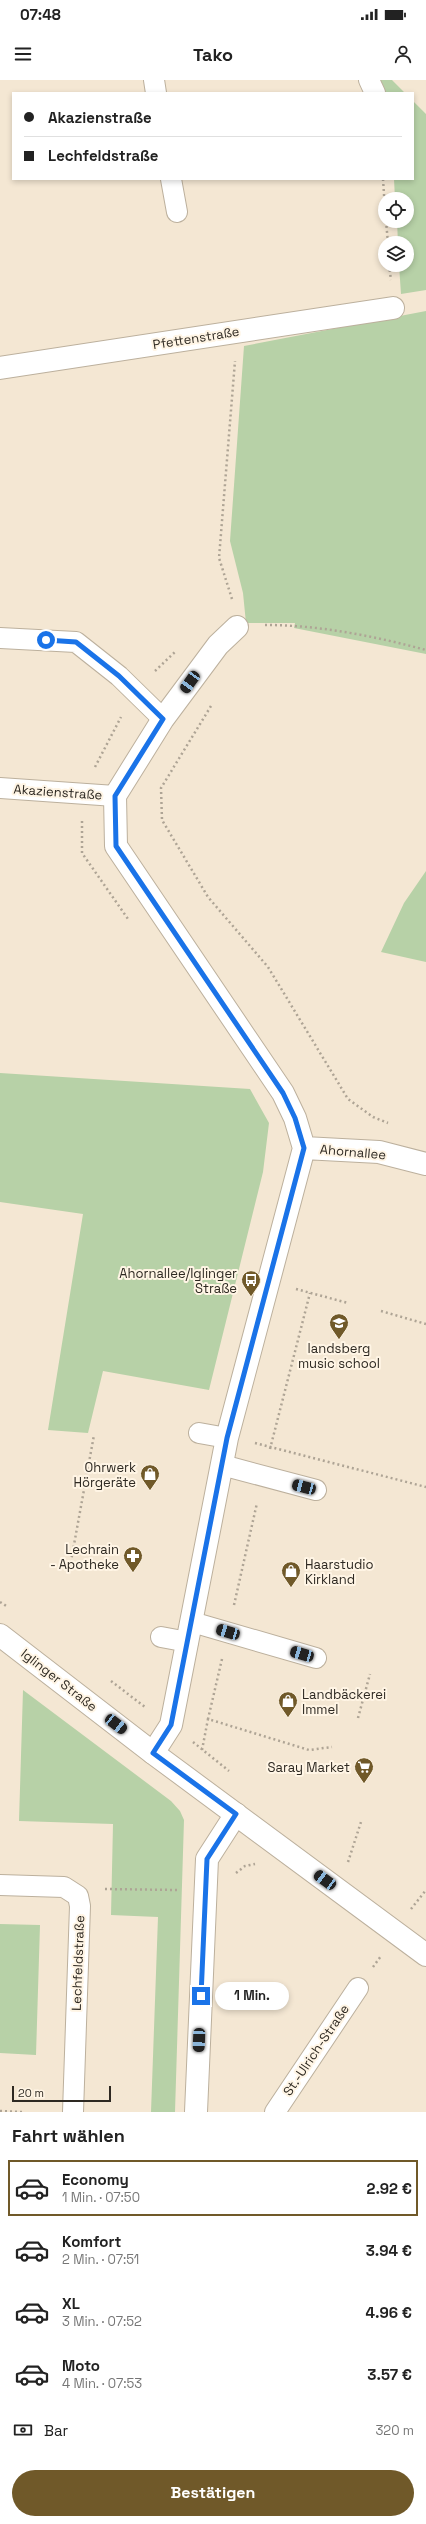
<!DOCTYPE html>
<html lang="de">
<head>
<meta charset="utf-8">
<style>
  body { margin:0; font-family:"Space Grotesk",sans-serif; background:#f6f6f6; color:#222; height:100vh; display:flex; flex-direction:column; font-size:15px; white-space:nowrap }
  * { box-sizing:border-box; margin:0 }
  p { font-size:13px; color:#767676 }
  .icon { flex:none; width:22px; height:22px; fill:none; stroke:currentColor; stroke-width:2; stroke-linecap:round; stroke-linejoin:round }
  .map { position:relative; height:2032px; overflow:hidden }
  .details { display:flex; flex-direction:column; background:#fff; flex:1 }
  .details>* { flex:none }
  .top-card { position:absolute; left:12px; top:12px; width:402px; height:88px; border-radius:0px; box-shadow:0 2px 6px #0003; display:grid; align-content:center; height:88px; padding:0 12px; background:#fff }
  .buttons { position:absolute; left:378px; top:112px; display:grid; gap:8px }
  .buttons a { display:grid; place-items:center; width:36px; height:36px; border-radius:50%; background:#fff; box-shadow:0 2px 6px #0003; font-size:20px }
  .scale { position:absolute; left:12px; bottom:10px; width:99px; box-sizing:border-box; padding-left:4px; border:2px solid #2e2922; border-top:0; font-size:11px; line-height:14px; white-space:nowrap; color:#2e2922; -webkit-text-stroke:3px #fff5e5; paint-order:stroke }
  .end { position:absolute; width:18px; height:18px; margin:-9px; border:5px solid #1a73e8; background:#fff; box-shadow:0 0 0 2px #fff }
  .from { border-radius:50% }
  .bubble { position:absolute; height:28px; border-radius:14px; background:#fff; box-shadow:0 2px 6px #0003; font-size:13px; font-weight:800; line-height:28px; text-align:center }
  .car { position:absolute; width:12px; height:24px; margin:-12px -6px; border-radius:5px; box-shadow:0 0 3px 1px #0007; background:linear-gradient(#222 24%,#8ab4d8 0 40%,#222 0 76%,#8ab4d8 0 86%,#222 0) }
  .top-card b { display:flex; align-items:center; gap:14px; height:38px; font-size:15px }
  .top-card b+b { border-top:1px solid #e0e0e0 }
  .top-card i { width:10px; height:10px; background:#222 }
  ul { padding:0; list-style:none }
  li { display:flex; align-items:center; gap:12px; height:56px; margin:0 8px 6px; padding:0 4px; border:2px solid transparent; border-radius:0px }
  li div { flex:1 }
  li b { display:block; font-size:15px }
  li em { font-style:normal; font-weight:800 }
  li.current { border-color:#705929 }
  li>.icon { width:36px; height:36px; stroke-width:1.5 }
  h2 { padding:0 12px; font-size:18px; line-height:48px }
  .pay { display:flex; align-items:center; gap:10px; height:44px; padding:0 12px; font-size:15px }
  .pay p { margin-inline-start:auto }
  .primary-button { display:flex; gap:8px; margin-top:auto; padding:8px 12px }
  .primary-button a { flex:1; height:46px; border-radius:24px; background:#705929; color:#fff; font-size:16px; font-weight:800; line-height:46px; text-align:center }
  .status { display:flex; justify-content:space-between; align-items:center; height:28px; padding:0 20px; background:#fff; direction:ltr }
  .status svg { height:11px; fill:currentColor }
  header { display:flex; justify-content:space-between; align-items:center; height:52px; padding:0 12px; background:#fff; font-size:18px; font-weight:800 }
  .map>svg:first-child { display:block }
  .green { fill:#b7d1a7 }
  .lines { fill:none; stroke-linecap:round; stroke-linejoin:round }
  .service-casing { stroke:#bcb09d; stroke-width:22 }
  .minor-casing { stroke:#bcb09d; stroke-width:24 }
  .tertiary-casing { stroke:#bcb09d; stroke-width:24 }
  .path { stroke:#aea495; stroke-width:2.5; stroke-dasharray:2 3; stroke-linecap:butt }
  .service { stroke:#fff; stroke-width:20 }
  .minor { stroke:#fff; stroke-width:22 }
  .tertiary { stroke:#fff; stroke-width:22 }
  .route { stroke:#1a73e8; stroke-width:5 }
  .labels { text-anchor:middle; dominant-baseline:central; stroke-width:4; stroke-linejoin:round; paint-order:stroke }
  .street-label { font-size:13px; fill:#2e2922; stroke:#fff5e5 }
  .poi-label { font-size:13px; fill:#2e2922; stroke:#fff5e5; text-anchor:end }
</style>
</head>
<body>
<div class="status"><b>07:48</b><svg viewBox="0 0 49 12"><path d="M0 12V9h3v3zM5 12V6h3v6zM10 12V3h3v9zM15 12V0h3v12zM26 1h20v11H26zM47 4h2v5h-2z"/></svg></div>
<header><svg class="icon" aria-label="menu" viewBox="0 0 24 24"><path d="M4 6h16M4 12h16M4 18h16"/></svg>Tako<svg class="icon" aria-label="person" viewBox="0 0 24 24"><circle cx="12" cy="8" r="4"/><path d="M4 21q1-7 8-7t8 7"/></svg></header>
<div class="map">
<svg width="426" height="2032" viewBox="0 0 426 2032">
  <rect width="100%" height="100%" fill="#f4e7d3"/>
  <path class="green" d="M380 0H392L405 13H385Z
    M413 21 426 34V210L401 214 399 185H407V163H398L397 141H407V119H395L394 99H413Z
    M426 231V574L294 548 295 543H246L243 513 230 461 244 266Z
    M426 791V882L381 872 404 823Z
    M0 993 250 1009 269 1043 263 1092 209 1310 103 1291 88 1353 48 1350 83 1134 0 1122Z
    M23 1610 171 1721 180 1731 184 1740 175 2032H151L158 1837 111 1835 113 1744 19 1741Z
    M0 1844 40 1845 36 1975 0 1973Z"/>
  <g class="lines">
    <defs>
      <path id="service" d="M154 0 156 13
        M369 0 375 13
        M171 99 177 132
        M0 558 76 562 119 596 163 639
        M0 708 115 716
        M199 1353 227 1358
        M222 1385 316 1410
        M192 1542 316 1578
        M161 1557 188 1562
        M0 1805 64 1807 78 1816 80 1826 73 2032
        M275 2032 358 1908"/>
      <path id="minor" d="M0 288 393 228
        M237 547 218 565 163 639 115 716 116 766 283 1013 295 1038 304 1068
        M153 1673 171 1645 227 1358 304 1068 379 1072 426 1084
        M196 2032 207 1779 236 1734"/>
      <path id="tertiary" d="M0 1555 153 1673 426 1875"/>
    </defs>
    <use href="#service" class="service-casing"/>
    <use href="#minor" class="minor-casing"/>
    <use href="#tertiary" class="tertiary-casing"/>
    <path class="path" d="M383 99 385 129
      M386 141 388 163
      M389 185 391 200
      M232 519 219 478 235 281
      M265 545C319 545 374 556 426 570
      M155 591 176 571
      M211 626 161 708 162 740 208 817 268 887 348 1019 373 1037 388 1043
      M95 687 121 637
      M82 741V773L128 839
      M296 1209 348 1223
      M381 1231 426 1244
      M255 1363 426 1407
      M270 1369 310 1213
      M69 1492 94 1355
      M0 1522 8 1527
      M234 1525 257 1423
      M222 1579 208 1639 309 1670 332 1667
      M111 1601 145 1627
      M358 1638 370 1594
      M193 1662 229 1691
      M202 1670 208 1639
      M348 1782 361 1742
      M236 1793 245 1786 255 1784
      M105 1809 177 1810
      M411 1829 426 1810
      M373 1887 381 1876
      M0 2031 22 2032"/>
    <use href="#service" class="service"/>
    <use href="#minor" class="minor"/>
    <use href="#tertiary" class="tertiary"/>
  </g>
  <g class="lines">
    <path class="route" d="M46 560 76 562 119 596 163 639 115 716 116 766 283 1013 295 1038 304 1068 227 1358 171 1645 153 1673 236 1734 207 1779 201 1916"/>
  </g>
  <defs>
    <symbol id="bus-pin" viewBox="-11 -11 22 30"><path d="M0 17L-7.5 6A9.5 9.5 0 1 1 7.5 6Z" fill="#705929" stroke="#fff5e5"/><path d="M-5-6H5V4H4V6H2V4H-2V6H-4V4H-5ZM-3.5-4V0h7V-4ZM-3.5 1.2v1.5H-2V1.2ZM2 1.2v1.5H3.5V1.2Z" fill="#fff"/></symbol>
    <symbol id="school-pin" viewBox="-11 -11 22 30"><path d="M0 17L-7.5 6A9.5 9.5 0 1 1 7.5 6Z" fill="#705929" stroke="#fff5e5"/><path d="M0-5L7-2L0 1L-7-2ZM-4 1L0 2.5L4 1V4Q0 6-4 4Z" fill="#fff"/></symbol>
    <symbol id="shop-pin" viewBox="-11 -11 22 30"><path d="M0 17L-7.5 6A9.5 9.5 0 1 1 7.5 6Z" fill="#705929" stroke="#fff5e5"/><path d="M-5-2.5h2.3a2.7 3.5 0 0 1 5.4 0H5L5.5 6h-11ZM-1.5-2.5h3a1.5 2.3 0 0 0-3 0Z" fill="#fff"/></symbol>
    <symbol id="pharmacy-pin" viewBox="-11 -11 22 30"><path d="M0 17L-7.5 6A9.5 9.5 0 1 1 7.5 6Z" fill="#705929" stroke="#fff5e5"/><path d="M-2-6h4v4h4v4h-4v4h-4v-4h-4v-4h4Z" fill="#fff"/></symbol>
    <symbol id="supermarket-pin" viewBox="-11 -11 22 30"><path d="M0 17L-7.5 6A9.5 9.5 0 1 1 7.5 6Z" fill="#705929" stroke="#fff5e5"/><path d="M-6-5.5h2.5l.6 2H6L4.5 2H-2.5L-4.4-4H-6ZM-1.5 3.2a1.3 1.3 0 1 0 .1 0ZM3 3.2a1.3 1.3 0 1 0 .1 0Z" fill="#fff"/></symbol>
  </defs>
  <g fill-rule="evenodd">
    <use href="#bus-pin" x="240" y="1189" width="22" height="30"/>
    <use href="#school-pin" x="328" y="1232" width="22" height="30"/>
    <use href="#shop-pin" x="139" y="1383" width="22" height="30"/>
    <use href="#pharmacy-pin" x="122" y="1465" width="22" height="30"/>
    <use href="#shop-pin" x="280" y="1480" width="22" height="30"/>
    <use href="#shop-pin" x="277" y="1610" width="22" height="30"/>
    <use href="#supermarket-pin" x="353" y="1676" width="22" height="30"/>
  </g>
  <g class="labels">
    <g class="street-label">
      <text transform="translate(196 258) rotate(-9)">Pfettenstraße</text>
      <text transform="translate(58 712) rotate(4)">Akazienstraße</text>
      <text transform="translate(353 1072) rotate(5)">Ahornallee</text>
      <text transform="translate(59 1600) rotate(38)">Iglinger Straße</text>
      <text transform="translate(78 1883) rotate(-88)">Lechfeldstraße</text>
      <text transform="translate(316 1970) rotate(-56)">St.-Ulrich-Straße</text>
    </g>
    <g class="poi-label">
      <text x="237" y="1193">Ahornallee/Iglinger<tspan x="237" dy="15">Straße</tspan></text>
      <text x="339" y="1268" text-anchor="middle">landsberg<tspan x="339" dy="15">music school</tspan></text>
      <text x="136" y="1387">Ohrwerk<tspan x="136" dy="15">Hörgeräte</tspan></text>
      <text x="119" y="1469">Lechrain<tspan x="119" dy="15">- Apotheke</tspan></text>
      <text x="305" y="1484" text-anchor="start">Haarstudio<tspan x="305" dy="15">Kirkland</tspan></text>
      <text x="302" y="1614" text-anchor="start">Landbäckerei<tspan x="302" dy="15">Immel</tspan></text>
      <text x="350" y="1687">Saray Market</text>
    </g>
  </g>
</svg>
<div class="buttons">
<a><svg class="icon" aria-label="locate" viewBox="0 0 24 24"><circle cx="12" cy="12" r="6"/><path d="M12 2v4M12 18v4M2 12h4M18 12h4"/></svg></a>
<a><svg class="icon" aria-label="layers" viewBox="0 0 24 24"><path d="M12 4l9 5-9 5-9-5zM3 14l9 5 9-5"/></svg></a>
</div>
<div class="scale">20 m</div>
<i class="end from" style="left:46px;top:560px"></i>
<i class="end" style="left:201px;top:1916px"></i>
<div class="bubble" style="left:215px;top:1902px;width:74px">1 Min.</div>
<i class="car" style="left:190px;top:602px;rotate:216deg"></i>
<i class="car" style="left:304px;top:1407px;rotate:285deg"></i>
<i class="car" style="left:228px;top:1552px;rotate:286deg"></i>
<i class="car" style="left:302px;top:1574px;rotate:286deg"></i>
<i class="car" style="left:116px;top:1644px;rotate:128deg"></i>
<i class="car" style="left:325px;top:1800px;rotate:306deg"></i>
<i class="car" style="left:199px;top:1960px;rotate:182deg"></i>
<div class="top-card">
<b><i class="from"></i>Akazienstraße</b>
<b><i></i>Lechfeldstraße</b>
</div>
</div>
<section class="details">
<h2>Fahrt wählen</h2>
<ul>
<li class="current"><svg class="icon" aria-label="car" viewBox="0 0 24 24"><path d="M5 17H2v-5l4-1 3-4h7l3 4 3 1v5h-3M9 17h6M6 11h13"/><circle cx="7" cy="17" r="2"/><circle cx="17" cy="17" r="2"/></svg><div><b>Economy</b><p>1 Min. · 07:50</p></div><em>2.92 €</em></li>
<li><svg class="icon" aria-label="car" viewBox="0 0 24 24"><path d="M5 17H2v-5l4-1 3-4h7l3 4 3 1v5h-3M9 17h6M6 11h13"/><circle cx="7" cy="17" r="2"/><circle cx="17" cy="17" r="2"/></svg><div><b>Komfort</b><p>2 Min. · 07:51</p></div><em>3.94 €</em></li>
<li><svg class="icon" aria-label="car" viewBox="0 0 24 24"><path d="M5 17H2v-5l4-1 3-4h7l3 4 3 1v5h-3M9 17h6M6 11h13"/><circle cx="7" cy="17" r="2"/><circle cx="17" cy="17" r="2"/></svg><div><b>XL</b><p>3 Min. · 07:52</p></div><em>4.96 €</em></li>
<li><svg class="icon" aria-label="car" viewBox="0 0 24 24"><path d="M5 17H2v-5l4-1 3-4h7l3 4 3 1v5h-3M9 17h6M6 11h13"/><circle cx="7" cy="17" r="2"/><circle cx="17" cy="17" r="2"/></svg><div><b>Moto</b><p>4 Min. · 07:53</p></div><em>3.57 €</em></li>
</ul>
<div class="pay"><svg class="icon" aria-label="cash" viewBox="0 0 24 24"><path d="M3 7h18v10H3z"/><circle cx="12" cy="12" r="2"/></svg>Bar<p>320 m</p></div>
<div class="primary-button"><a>Bestätigen</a></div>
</section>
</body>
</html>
